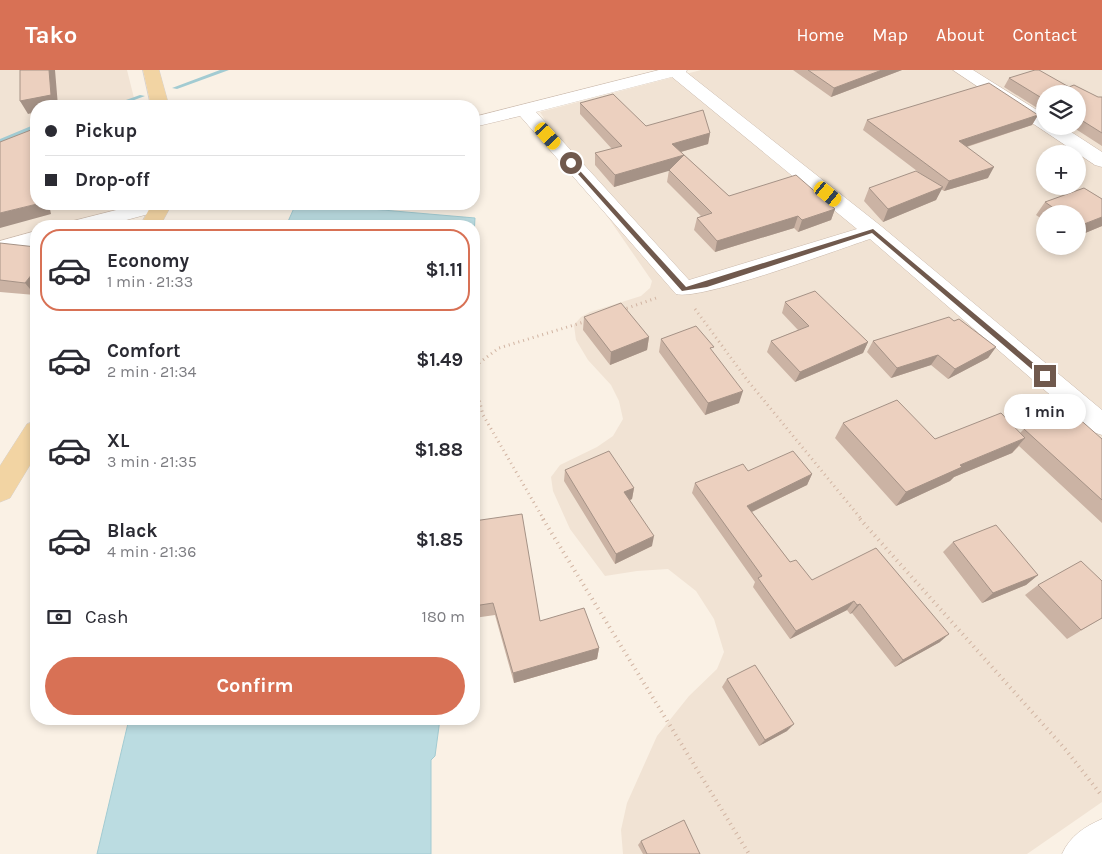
<!DOCTYPE html>
<html lang="en">
<head>
<meta charset="utf-8">
<style>
  body { margin:0; font-family:Karla,sans-serif; background:#f2f2f3; color:#2b2b33; height:100vh; display:flex; flex-direction:column; font-size:19px; white-space:nowrap }
  * { box-sizing:border-box; margin:0 }
  p { font-size:16px; color:#7c7c81 }
  .icon { flex:none; width:28px; height:28px; fill:none; stroke:currentColor; stroke-width:2; stroke-linecap:round; stroke-linejoin:round }
  .map { position:relative; flex:1; overflow:hidden }
  .details { position:absolute; left:30px; top:150px; width:450px; height:505px; display:flex; flex-direction:column; background:#fff; border-radius:20px; box-shadow:0 2px 8px #0003 }
  .details>* { flex:none }
  .banner { position:absolute; left:30px; top:30px; width:450px; height:110px; border-radius:20px; box-shadow:0 2px 8px #0003; display:grid; align-content:center; height:110px; padding:0 15px; background:#fff }
  .tools { position:absolute; left:1036px; top:15px; display:grid; gap:10px }
  .tools a { display:grid; place-items:center; width:50px; height:50px; border-radius:50%; background:#fff; box-shadow:0 2px 8px #0003; font-size:25px }
  .end { position:absolute; width:22px; height:22px; margin:-11px; border:6px solid #70594d; background:#fff; box-shadow:0 0 0 2px #fff }
  .from { border-radius:50% }
  .bubble { position:absolute; height:35px; border-radius:18px; background:#fff; box-shadow:0 2px 8px #0003; font-size:16px; font-weight:700; line-height:35px; text-align:center }
  .car { position:absolute; width:15px; height:30px; margin:-15px -8px; border-radius:6px; box-shadow:0 0 4px 1px #0007; background:linear-gradient(#f5c518 24%,#345 0 40%,#f5c518 0 76%,#345 0 86%,#f5c518 0) }
  .banner b { display:flex; align-items:center; gap:18px; height:48px; font-size:19px }
  .banner b+b { border-top:1px solid #e1e1e2 }
  .banner i { width:12px; height:12px; background:#2b2b33 }
  ul { padding:9px 0 0; list-style:none }
  li { display:flex; align-items:center; gap:15px; height:82px; margin:0 10px 8px; padding:0 5px; border:2px solid transparent; border-radius:20px }
  li div { flex:1 }
  li b { display:block; font-size:19px }
  li em { font-style:normal; font-weight:700 }
  li.current { border-color:#d87155 }
  li>.icon { width:45px; height:45px; stroke-width:1.5 }
  .pay { display:flex; align-items:center; gap:12px; height:55px; padding:0 15px; font-size:19px }
  .pay p { margin-inline-start:auto }
  .action { display:flex; gap:10px; margin-top:auto; padding:10px 15px }
  .action a { flex:1; height:58px; border-radius:30px; background:#d87155; color:#fff; font-size:20px; font-weight:700; line-height:58px; text-align:center }
  header { display:flex; align-items:center; gap:30px; box-sizing:border-box; height:70px; padding:0 25px; background:#d87155; color:#fff }
  header strong { font-size:24px }
  nav { display:flex; gap:28px; margin-inline-start:auto; font-size:18px }
  .map>svg:first-child { display:block }
  .residential { fill:#f1e3d4; fill-rule:evenodd }
  .water { fill:#bbdce1; stroke:#a2cbd2 }
  .lines { fill:none; stroke-linecap:round; stroke-linejoin:round }
  .stream { fill:#a2cbd2; fill-rule:evenodd }
  .minor-casing { stroke:#cab9ac; stroke-width:1 }
  .major-casing { stroke:#d7d1cd; stroke-width:1 }
  .path-far1 { stroke:#d1b4a2; stroke-width:3; stroke-dasharray:1 4; stroke-linecap:butt }
  .path { stroke:#d1b4a2; stroke-width:4; stroke-dasharray:1 4.5; stroke-linecap:butt }
  .minor { fill:#fff; fill-rule:evenodd }
  .major { fill:#f2d4a3; fill-rule:evenodd }
  .wall { fill:#cbb3a4 }
  .shaded-wall { fill:#a59286 }
  .building { fill:#ecd0bf; stroke:#a59286 }
  .route { fill:#70594d }
</style>
</head>
<body>
<header>
<strong>Tako</strong>
<nav><a>Home</a><a>Map</a><a>About</a><a>Contact</a></nav>
</header>
<div class="map">
<svg width="1102" height="784" viewBox="0 0 1102 784">
  <rect width="100%" height="100%" fill="#faf1e5"/>
  <path class="residential" d="M0 0H127L136 36H36V134H137L57 156H36V162L0 172Z
    M701 0H1102V732L1027 784H623L621 760 627 733 657 666 689 626 717 599 724 582 714 549 696 521 668 499 637 501 605 506 570 459 553 421 551 407 560 395 597 377 613 366 623 349 619 331 611 315 588 290 576 270 574 255 581 247 590 242 641 226 650 218 652 211 576 101 540 42ZM1045 24H1078V56H1045ZM1045 84H1078V116H1045ZM1045 144H1078V176H1045Z"/>
  <path class="water" d="M348 137 475 148 474 165V156H286L294 138Z
    M129 649H440L435 686 431 690V784H97Z"/>
  <g class="lines">
    <path class="stream" d="M220 0H229L177 19 172 18Z
      M140 25 145 26 118 36H109Z
      M36 54V58L0 74V69Z"/>
    <defs>
      <path id="minor" d="M659 0H687L686 2 881 156 1102 340V365L1093 362 870 169C836 180 701 231 676 224L520 46 474 57V47ZM672 7 857 159 689 210 536 42Z
        M953 0H973L1045 45V56H1062L1102 82V97L1095 95Z
        M140 134H174L171 138 104 156H69L73 151Z
        M36 161V175L0 185V171Z
        M1102 749V784H1062C1070 766 1084 757 1102 749Z"/>
      <path id="major" d="M143 0H159L169 36H151Z
        M152 134H172L160 156H140Z
        M36 351V385L10 428 0 432V396L27 354Z"/>
    </defs>
    <use href="#minor" class="minor-casing"/>
    <use href="#major" class="major-casing"/>
    <path class="path-far1" d="M695 239 748 311 862 450
      M622 240 659 227
      M544 450 483 345 475 313 479 293 499 278 587 251"/>
    <path class="path" d="M543 449 749 784
      M860 449 1066 680 1102 726"/>
    <use href="#minor" class="minor"/>
    <use href="#major" class="major"/>
  </g>
  <path class="wall" d="M793 0H902L831 27Z
    M1009 8 1069 17 1098 27H1102V76L1071 56H1078V24H1045V43L1004 17Z
    M580 33 646 56 710 63 708 74 681 82 729 126 835 139 831 150 798 162 794 158 715 182 694 160 697 148 701 146 667 112 669 100 614 117 595 95V83L612 79 580 44Z
    M1038 45 1032 55 967 77 988 108 944 121 941 119 936 130 883 152 864 131 869 118 921 104 863 60 867 50Z
    M1084 118 1102 129V156L1078 166V144H1045V151L1036 145 1045 132Z
    M0 173 35 225 0 222Z
    M785 232 868 272 863 283 795 312 767 282 771 271 798 260 782 243Z
    M584 247 649 267 647 280 610 295 583 260Z
    M954 251 996 277 988 288 948 309 931 295 891 308 867 282 873 271Z
    M661 269 713 282 739 333 705 345 659 282Z
    M843 353 935 369 1020 363 1024 359 1102 369V453L1019 376 1012 383 954 407 950 411 896 436 835 368Z
    M565 400 634 418 632 429 630 430 652 476 615 494 564 411Z
    M748 401 812 404 807 415 752 442 790 492 812 510 940 572 895 597 852 543 850 544 847 540 790 569 753 517 755 512 692 423 695 413Z
    M474 451 540 551 599 578 597 589 514 613 495 545 474 548Z
    M953 472 1038 505 1026 515 982 533 943 482Z
    M1102 511V548L1067 569 1025 525 1038 515Z
    M727 609 787 661 759 676 722 617Z
    M641 771 700 784H643L638 775Z"/>
  <path class="shaded-wall" d="M49 0H55L58 36H36V42L28 44 20 31Z
    M882 0H902L831 27 834 18Z
    M1038 45 1032 55 953 81 959 71Z
    M710 63 708 74 670 85 672 74Z
    M684 85 682 97 614 117 615 105Z
    M994 97 988 108 944 121 949 111Z
    M943 117 936 130 883 152 888 139Z
    M37 134H49L51 144 0 158V143Z
    M835 139 831 150 798 162 802 150Z
    M798 146 794 158 715 182 717 171Z
    M1102 147V156L1078 166V158L1079 156Z
    M36 199V224L35 225 25 213Z
    M649 267 647 280 610 295 611 282Z
    M868 272 863 283 795 312 800 302Z
    M996 277 988 288 948 309 955 299Z
    M938 285 931 295 891 308 897 298Z
    M743 321 739 333 705 345 708 333Z
    M1025 368 1012 383 954 407 950 411 896 436 906 422 960 395Z
    M812 404 807 415 743 446 747 436Z
    M634 418 632 429 623 433 624 422Z
    M654 466 652 476 615 494 616 484Z
    M1038 505 1026 515 982 533 993 523Z
    M854 531 847 540 790 569 796 561Z
    M860 534 852 543 850 544 857 535Z
    M949 564 940 572 895 597 903 590Z
    M599 578 597 589 514 613 513 603Z
    M794 654 787 661 759 676 765 670Z"/>
  <path class="building" d="M20 0H49L51 25 20 31Z
    M808 0H882L834 18Z
    M1035 0H1039L1069 17 1074 15 1098 27H1102V63L1078 48V24H1045V30L1009 8Z
    M989 13 1038 45 959 71 994 97 949 111 867 50Z
    M613 24 646 56 703 40 710 63 672 74 729 126 796 105 835 139 802 150 798 146 717 171 697 148 712 143 669 100 684 85 615 105 595 83 622 76 580 33Z
    M36 58V134H37L0 143V72Z
    M916 101 943 117 888 139 869 118Z
    M1084 118 1102 129V147L1079 156 1078 154V144H1062L1045 132Z
    M0 173 36 177V199L25 213 0 210Z
    M815 221 868 272 800 302 771 271 809 256 785 232Z
    M621 233 649 267 611 282 584 247Z
    M949 247 954 251 959 249 996 277 955 299 938 285 897 298 873 271Z
    M696 256 714 277 710 278 743 321 708 333 661 269Z
    M897 330 935 369 1001 343 1025 368 960 395 962 397 906 422 843 353Z
    M1068 339 1102 369V430L1024 359Z
    M609 381 634 418 624 422 654 466 616 484 565 400Z
    M793 381 812 404 747 436 790 492 796 490 812 510 876 478 949 564 903 590 860 534 857 535 854 531 796 561 758 508 762 506 695 413 743 394 748 401Z
    M522 444 540 551 584 538 599 578 513 603 493 533 474 536V451Z
    M996 455 1038 505 993 523 953 472Z
    M1081 491 1102 511V548L1081 560 1038 515Z
    M755 595 794 654 765 670 727 609Z
    M684 750 700 784H647L641 771Z"/>
  <path class="route" d="M571 91 686 217 873 159 1049 306 1042 308 872 163 707 217 682 221 569 94Z"/>
</svg>
<div class="tools">
<a><svg class="icon" aria-label="layers" viewBox="0 0 24 24"><path d="M12 4l9 5-9 5-9-5zM3 14l9 5 9-5"/></svg></a>
<a>+</a>
<a>−</a>
</div>
<i class="end from" style="left:571px;top:93px"></i>
<i class="end" style="left:1045px;top:306px"></i>
<div class="bubble" style="left:1004px;top:324px;width:82px">1 min</div>
<i class="car" style="left:548px;top:66px;rotate:138deg"></i>
<i class="car" style="left:828px;top:124px;rotate:129deg"></i>
<div class="banner">
<b><i class="from"></i>Pickup</b>
<b><i></i>Drop-off</b>
</div>
<section class="details">
<ul>
<li class="current"><svg class="icon" aria-label="car" viewBox="0 0 24 24"><path d="M5 17H2v-5l4-1 3-4h7l3 4 3 1v5h-3M9 17h6M6 11h13"/><circle cx="7" cy="17" r="2"/><circle cx="17" cy="17" r="2"/></svg><div><b>Economy</b><p>1 min · 21:33</p></div><em>$1.11</em></li>
<li><svg class="icon" aria-label="car" viewBox="0 0 24 24"><path d="M5 17H2v-5l4-1 3-4h7l3 4 3 1v5h-3M9 17h6M6 11h13"/><circle cx="7" cy="17" r="2"/><circle cx="17" cy="17" r="2"/></svg><div><b>Comfort</b><p>2 min · 21:34</p></div><em>$1.49</em></li>
<li><svg class="icon" aria-label="car" viewBox="0 0 24 24"><path d="M5 17H2v-5l4-1 3-4h7l3 4 3 1v5h-3M9 17h6M6 11h13"/><circle cx="7" cy="17" r="2"/><circle cx="17" cy="17" r="2"/></svg><div><b>XL</b><p>3 min · 21:35</p></div><em>$1.88</em></li>
<li><svg class="icon" aria-label="car" viewBox="0 0 24 24"><path d="M5 17H2v-5l4-1 3-4h7l3 4 3 1v5h-3M9 17h6M6 11h13"/><circle cx="7" cy="17" r="2"/><circle cx="17" cy="17" r="2"/></svg><div><b>Black</b><p>4 min · 21:36</p></div><em>$1.85</em></li>
</ul>
<div class="pay"><svg class="icon" aria-label="cash" viewBox="0 0 24 24"><path d="M3 7h18v10H3z"/><circle cx="12" cy="12" r="2"/></svg>Cash<p>180 m</p></div>
<div class="action"><a>Confirm</a></div>
</section>
</div>
</body>
</html>
